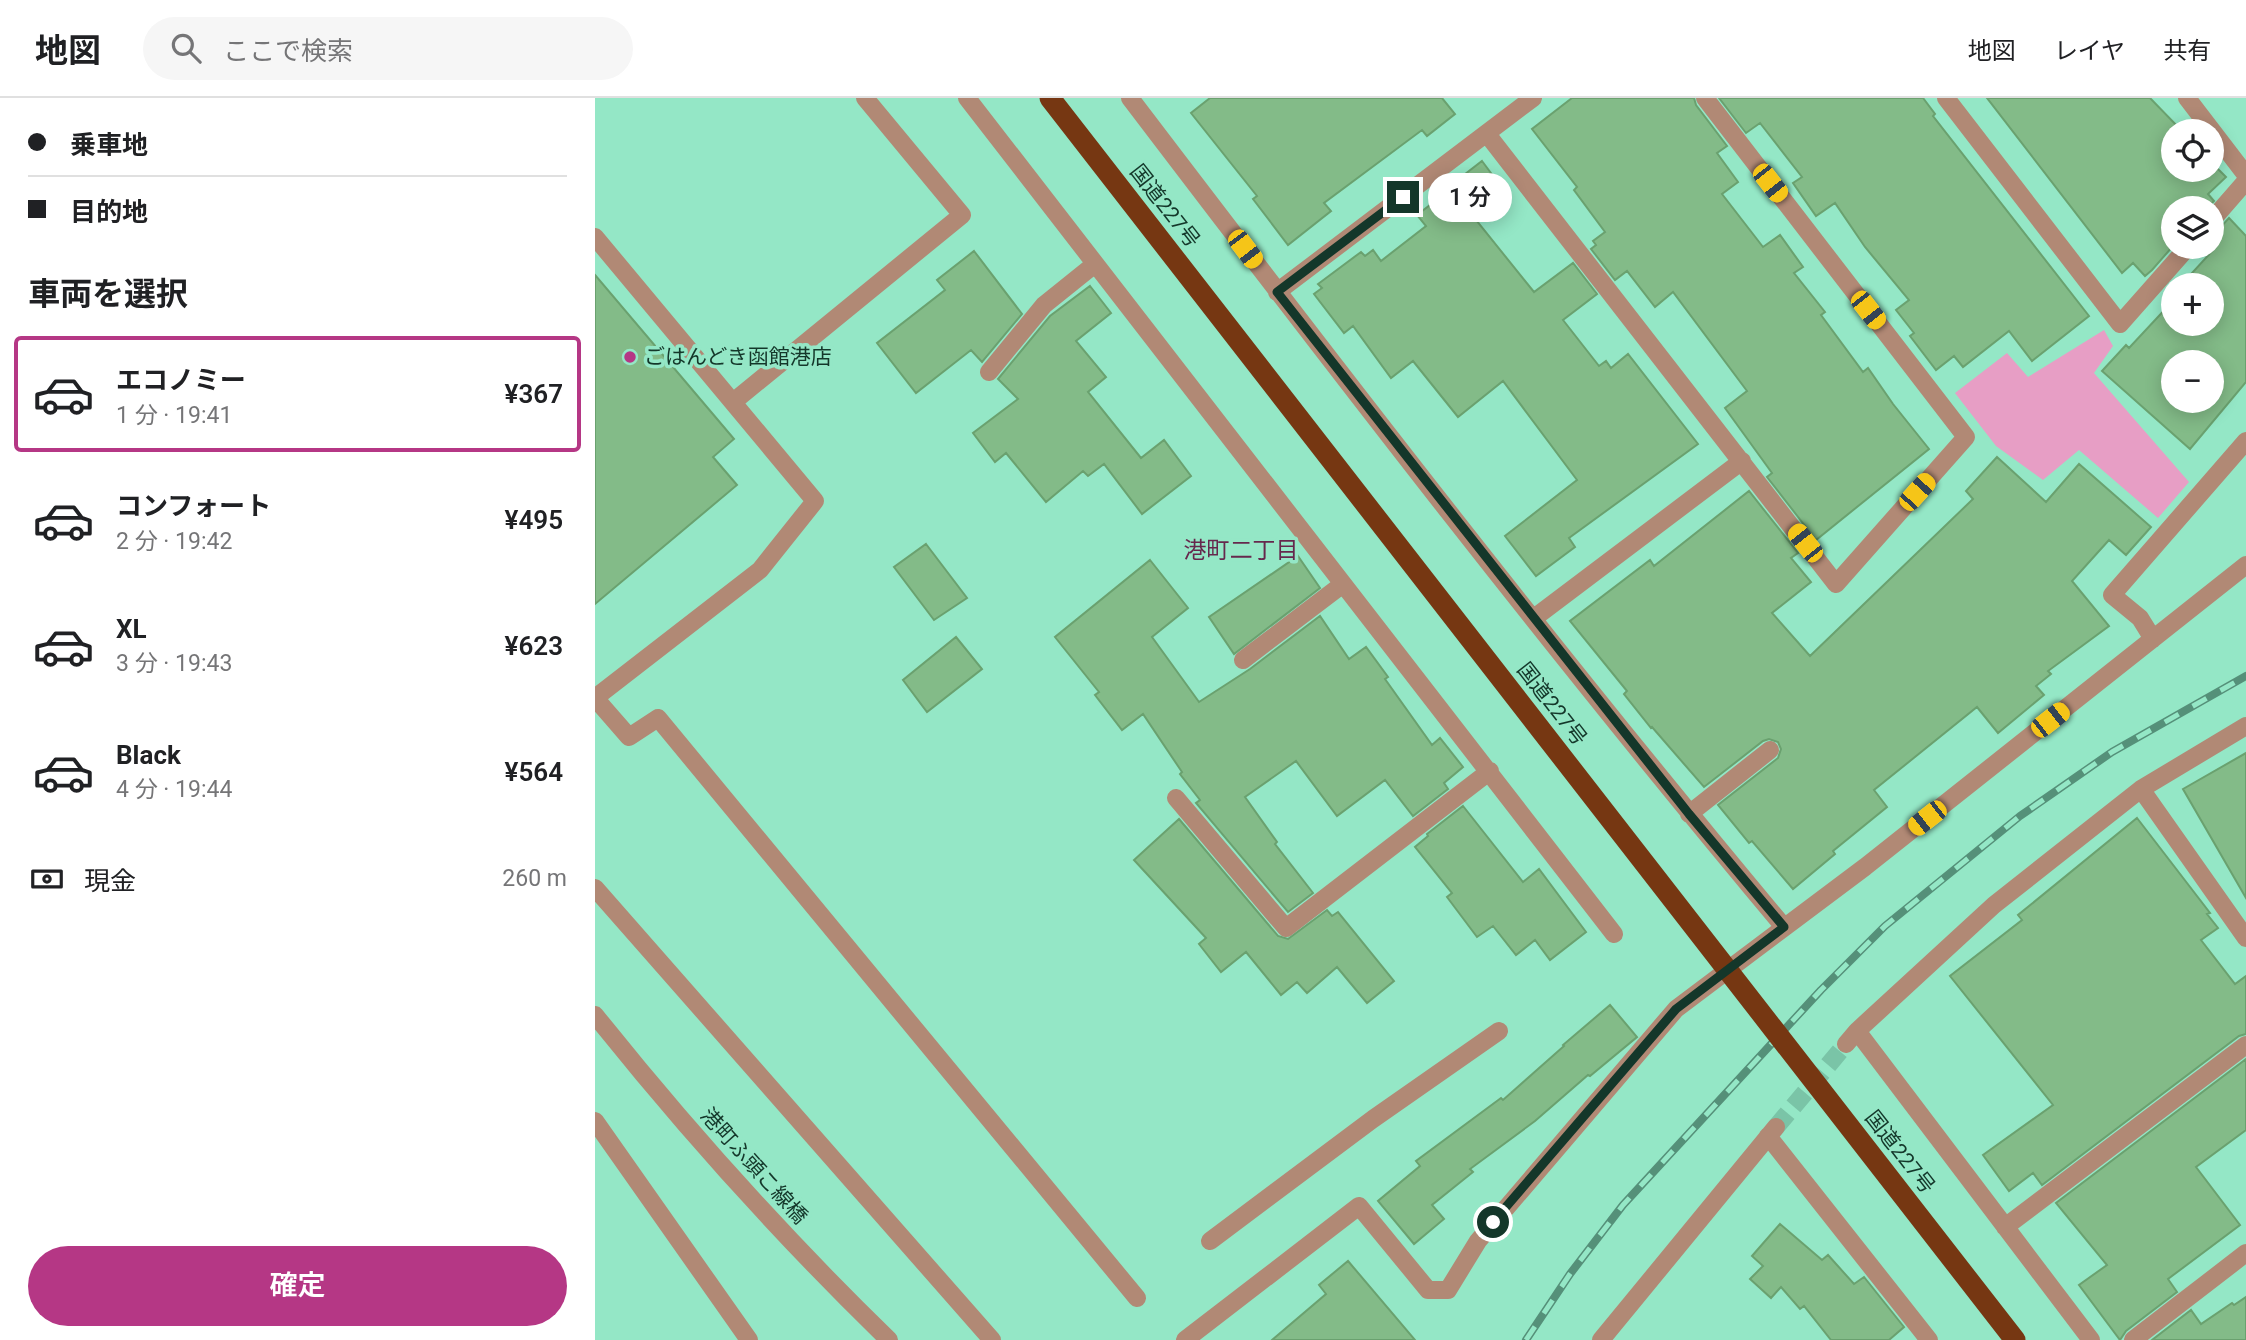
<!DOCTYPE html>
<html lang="ja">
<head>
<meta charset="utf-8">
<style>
  body { margin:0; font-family:Roboto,"Noto Sans JP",sans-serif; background:#f6f6f6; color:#202124; height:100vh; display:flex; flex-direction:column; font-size:26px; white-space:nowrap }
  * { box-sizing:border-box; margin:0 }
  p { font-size:23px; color:#757577 }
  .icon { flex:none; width:38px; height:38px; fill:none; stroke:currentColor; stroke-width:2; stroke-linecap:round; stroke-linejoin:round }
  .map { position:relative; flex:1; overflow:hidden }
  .details { display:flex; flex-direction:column; background:#fff; width:595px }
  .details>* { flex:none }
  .hud { display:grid; align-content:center; height:154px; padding:0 28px; background:#fff }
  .tools { position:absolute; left:1566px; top:21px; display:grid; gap:14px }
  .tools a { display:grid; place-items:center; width:63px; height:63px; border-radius:50%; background:#fff; box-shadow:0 4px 18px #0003; font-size:35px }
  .end { position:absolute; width:32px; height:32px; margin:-16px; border:9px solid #14372a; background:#fff; box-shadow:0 0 0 4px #fff }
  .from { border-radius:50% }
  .bubble { position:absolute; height:49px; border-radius:24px; background:#fff; box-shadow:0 4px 18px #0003; font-size:23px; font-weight:600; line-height:49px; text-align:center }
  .car { position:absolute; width:21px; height:42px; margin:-21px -10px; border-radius:9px; box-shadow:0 0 5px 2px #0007; background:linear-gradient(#f5c518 24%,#345 0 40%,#f5c518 0 76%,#345 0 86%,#f5c518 0) }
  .hud b { display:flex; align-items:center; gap:24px; height:66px; font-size:26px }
  .hud b+b { border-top:2px solid #e0e0e0 }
  .hud i { width:18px; height:18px; background:#202124 }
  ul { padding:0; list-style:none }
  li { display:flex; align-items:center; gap:21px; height:116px; margin:0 14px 10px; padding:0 14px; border:4px solid transparent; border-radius:7px }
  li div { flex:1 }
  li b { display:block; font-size:26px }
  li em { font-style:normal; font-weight:600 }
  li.on { border-color:#b53785 }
  li>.icon { width:63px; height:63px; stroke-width:1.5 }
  h2 { padding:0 28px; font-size:32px; line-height:84px }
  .pay { display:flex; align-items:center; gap:18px; height:77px; padding:0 28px; font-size:26px }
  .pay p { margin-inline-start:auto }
  .cta { display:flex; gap:14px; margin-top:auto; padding:14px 28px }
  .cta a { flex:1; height:80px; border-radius:42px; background:#b53785; color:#fff; font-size:28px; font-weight:600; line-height:80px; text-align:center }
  header { display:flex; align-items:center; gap:42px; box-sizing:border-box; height:98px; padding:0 35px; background:#fff; border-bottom:2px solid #e0e0e0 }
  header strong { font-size:33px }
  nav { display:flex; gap:38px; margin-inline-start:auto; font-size:24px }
  .search { width:490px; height:63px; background:#f6f6f6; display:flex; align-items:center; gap:18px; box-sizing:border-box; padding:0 24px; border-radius:38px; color:#757577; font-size:26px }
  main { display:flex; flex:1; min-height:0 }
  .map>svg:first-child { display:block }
  .green { fill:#e79ec5 }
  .building { fill:#83bb88; stroke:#6aa16f; stroke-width:2; fill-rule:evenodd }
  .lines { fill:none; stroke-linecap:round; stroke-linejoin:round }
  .minor-tunnel { stroke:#7ac4a7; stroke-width:18; stroke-dasharray:18 9; stroke-linecap:butt }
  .minor { stroke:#b18975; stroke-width:18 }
  .rail-casing { stroke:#559079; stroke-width:8 }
  .rail { stroke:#94e7c6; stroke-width:5; stroke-dasharray:16; stroke-linecap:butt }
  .highway-bridge { stroke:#763712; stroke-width:21 }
  .route { stroke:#14372a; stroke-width:9 }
  .poi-dot { fill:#b53785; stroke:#94e7c6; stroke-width:2.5 }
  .labels { text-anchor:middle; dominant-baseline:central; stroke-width:7; stroke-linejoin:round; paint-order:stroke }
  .street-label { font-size:21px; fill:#14372a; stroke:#94e7c6 }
  .poi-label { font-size:21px; fill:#14372a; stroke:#94e7c6; text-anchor:start }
  .neighbourhood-label { font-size:23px; fill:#66284d; stroke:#94e7c6 }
</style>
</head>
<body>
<header>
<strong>地図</strong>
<div class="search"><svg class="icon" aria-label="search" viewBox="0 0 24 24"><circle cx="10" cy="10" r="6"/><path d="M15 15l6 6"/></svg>ここで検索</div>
<nav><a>地図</a><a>レイヤ</a><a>共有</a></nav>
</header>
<main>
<section class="details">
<div class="hud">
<b><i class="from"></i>乗車地</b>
<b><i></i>目的地</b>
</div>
<h2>車両を選択</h2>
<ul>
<li class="on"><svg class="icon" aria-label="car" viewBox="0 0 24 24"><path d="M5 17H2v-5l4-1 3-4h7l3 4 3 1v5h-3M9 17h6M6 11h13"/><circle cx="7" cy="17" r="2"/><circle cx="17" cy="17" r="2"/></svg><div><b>エコノミー</b><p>1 分 · 19:41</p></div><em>¥367</em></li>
<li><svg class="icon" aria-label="car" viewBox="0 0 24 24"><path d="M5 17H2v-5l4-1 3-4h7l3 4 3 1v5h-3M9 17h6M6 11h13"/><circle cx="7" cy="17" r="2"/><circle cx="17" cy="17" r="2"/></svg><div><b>コンフォート</b><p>2 分 · 19:42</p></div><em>¥495</em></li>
<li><svg class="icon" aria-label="car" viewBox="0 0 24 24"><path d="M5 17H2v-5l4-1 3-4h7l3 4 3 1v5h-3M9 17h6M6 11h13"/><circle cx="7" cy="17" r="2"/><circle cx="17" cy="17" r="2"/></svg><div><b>XL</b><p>3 分 · 19:43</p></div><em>¥623</em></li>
<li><svg class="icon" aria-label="car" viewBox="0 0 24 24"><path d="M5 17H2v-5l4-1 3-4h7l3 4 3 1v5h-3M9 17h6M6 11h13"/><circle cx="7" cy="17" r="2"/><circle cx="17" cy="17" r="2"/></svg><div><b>Black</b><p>4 分 · 19:44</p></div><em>¥564</em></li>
</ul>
<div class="pay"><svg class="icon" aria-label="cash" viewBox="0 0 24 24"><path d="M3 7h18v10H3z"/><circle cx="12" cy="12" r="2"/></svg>現金<p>260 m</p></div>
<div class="cta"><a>確定</a></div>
</section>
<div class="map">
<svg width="1651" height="1242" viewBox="0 0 1651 1242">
  <rect width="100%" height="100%" fill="#94e7c6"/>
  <path class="green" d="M1509 232 1518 248 1499 275 1594 384 1563 420 1484 352 1448 382 1401 348 1360 295 1412 255 1433 279Z"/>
  <path class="building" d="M615 0H847L860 16 832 38 827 32 729 105 736 113 693 147 658 101 662 98 596 15Z
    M977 0H1099L1101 7 1132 48 1122 55 1143 84 1127 96 1168 149 1185 137 1208 169 1199 175 1230 214 1226 217 1268 274 1273 270 1298 306 1334 351 1221 442 1172 379 1177 375 1130 310 1152 293 1078 194 1060 209 1032 173 1020 182 996 151 1001 147 998 143 1010 134 979 92 982 89 937 31Z
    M1124 0H1328L1340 16 1338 18 1494 218 1437 263 1414 233 1368 269 1359 258 1341 272 1315 238 1319 235 1301 212 1314 202 1270 149 1240 105 1221 118 1198 85 1207 79 1165 25 1151 35Z
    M1392 0H1555L1587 33H1578V72H1617V65L1631 79 1613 96 1619 103 1612 110H1578V148L1557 172 1550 178 1538 165 1527 175Z
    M887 63 913 98 881 122 939 194 978 165 1002 196 968 222 1004 268 1011 263 1016 270 1033 256 1103 346 974 440 980 449 941 478 910 438 982 382 908 283 863 319 818 263 796 280 758 228 749 235 719 196 727 190 723 186 766 154 770 158 778 152 786 163 831 128 822 117 856 91V87Z
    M1634 120 1651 138V284L1595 351 1507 273 1531 247 1534 250 1576 205 1573 202 1578 195V226H1617V187H1586L1620 150 1617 147V133L1625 130ZM1578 264H1617V303H1578Z
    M379 153 427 216 387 264 376 252 321 295 282 245 350 192 342 182Z
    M0 177 139 341 118 359 142 387 0 506Z
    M495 188 516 215 481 243 511 279 493 294 546 360 569 342 596 378 547 416 509 366 493 378 488 373 451 404 411 355 400 364 378 335 423 301 403 281 455 218Z
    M1402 359 1451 404 1484 366 1556 429 1531 457 1514 442 1477 483 1514 528 1453 573 1456 576 1441 588 1449 597 1403 635 1382 609 1279 692 1292 709 1238 753 1240 756 1198 791 1157 743 1154 745 1123 707 1183 660 1186 651 1183 644 1174 641 1168 643 1109 689 1057 629 1056 630 1029 596 1032 593 975 523 1055 462 1059 468 1154 393 1203 455 1196 460 1216 484 1177 515 1215 558 1378 401 1371 393Z
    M331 446 372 500 339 522 299 469Z
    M703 458 725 490 639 556 614 519Z
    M555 462 593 510 557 539 604 604 655 571 725 518 754 561 771 549 793 579 790 581 837 647 845 640 868 669 849 685 853 691 818 718 790 682 742 718 701 663 650 699 682 744 680 746 718 795 693 814 601 705 605 702 585 676 587 674 548 616 527 632 500 597 504 594 460 539Z
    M361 539 387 571 332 614 308 582Z
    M1651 655V800L1588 691Z
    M868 708 928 784 944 771 991 834 955 862 940 842 921 857 898 828 882 839 852 799 857 795 820 749 833 738 832 736Z
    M1542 720 1615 815 1612 816 1623 830 1606 842 1640 886 1651 878V936L1644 938 1447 1087 1438 1075 1414 1093 1388 1057 1458 1007 1355 878 1427 822 1423 817Z
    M584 721 683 838 693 841 732 812 737 818 743 814 799 883 772 905 742 869 712 895 702 884 686 897 651 854 626 874 604 846 611 840 539 762Z
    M1015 907 1042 939 995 978 993 977 940 1023 875 1071 878 1074 837 1107 849 1121 819 1146 783 1103 825 1068 821 1063 906 1000 908 1002 969 948 968 947Z
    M1651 961V1032L1601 1069 1645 1127 1573 1181 1582 1194 1531 1233 1525 1242 1484 1187 1512 1167 1461 1105Z
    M1185 1126 1227 1162 1233 1157 1259 1186 1269 1179 1309 1229 1294 1242H1236L1209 1208 1205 1211 1186 1189 1176 1200 1155 1181 1168 1168 1157 1158Z
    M753 1163 820 1242H677L731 1196 724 1187Z
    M1651 1199V1242H1557L1596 1212 1606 1226 1637 1205 1639 1207Z"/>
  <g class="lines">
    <path class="minor-tunnel" d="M1181 1029 1251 946"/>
    <path class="minor" d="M372 0 1019 836
      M535 0C748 280 963 559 1189 829
      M1351 0 1525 226 1593 149
      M1592 0 1651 77
      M892 36 1241 486 1371 339 1110 0
      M1617 122 1651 83
      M0 139 220 403 165 472 0 600 34 639 63 620 542 1200
      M682 194 938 0
      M394 274 449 207 500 166
      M138 304 367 117 270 0
      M939 520 1147 363
      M1558 541 1545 520 1517 497 1651 343
      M648 562 748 486
      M1546 691 1651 840
      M581 700 691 830 895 673
      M1094 716 1175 652
      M0 790 397 1242
      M0 917C91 1031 189 1140 294 1242
      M1262 933 1496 1242
      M1251 946 1262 933 1399 807 1546 691 1651 628
      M0 1023 154 1242
      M1173 1038 1334 1242
      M1410 1129 1651 947
      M615 1143 778 1021 904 933
      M590 1242 764 1108 833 1192H853L883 1143 1081 911 1270 769 1651 467
      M1006 1242 1181 1029
      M1538 1242 1651 1155"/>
    <defs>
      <path id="rail" d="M931 1242 975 1176 1028 1107 1226 892 1290 828 1425 718 1517 654 1651 578"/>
    </defs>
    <use href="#rail" class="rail-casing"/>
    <use href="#rail" class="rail"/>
    <path class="highway-bridge" d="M455 0 1420 1242"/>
  </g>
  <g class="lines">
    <path class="route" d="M808 99 682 194 1094 716 1189 829 1081 911 898 1124"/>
  </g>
  <circle class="poi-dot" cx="35" cy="259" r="7"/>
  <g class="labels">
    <g class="street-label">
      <text transform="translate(570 108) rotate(52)">国道227号</text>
      <text transform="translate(957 606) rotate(52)">国道227号</text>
      <text transform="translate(1305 1054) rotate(52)">国道227号</text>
      <text transform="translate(159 1068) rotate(48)">港町ふ頭こ線橋</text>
    </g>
    <g class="poi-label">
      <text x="49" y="259">ごはんどき函館港店</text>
    </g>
    <g class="neighbourhood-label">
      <text x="646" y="452">港町二丁目</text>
    </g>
  </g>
</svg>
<div class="tools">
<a><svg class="icon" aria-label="locate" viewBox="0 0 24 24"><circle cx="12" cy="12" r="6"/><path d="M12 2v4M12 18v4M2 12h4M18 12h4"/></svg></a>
<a><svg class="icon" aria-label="layers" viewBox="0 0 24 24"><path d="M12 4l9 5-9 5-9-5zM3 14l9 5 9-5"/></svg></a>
<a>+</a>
<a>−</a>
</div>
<i class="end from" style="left:898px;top:1124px"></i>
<i class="end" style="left:808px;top:99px"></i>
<div class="bubble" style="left:833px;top:75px;width:84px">1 分</div>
<i class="car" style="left:1175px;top:85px;rotate:142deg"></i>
<i class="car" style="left:650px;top:151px;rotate:143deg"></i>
<i class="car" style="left:1273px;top:212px;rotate:142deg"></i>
<i class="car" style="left:1322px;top:394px;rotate:42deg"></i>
<i class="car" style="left:1210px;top:445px;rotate:322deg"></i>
<i class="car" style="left:1455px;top:622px;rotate:52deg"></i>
<i class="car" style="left:1332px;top:720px;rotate:232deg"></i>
</div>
</main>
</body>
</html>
